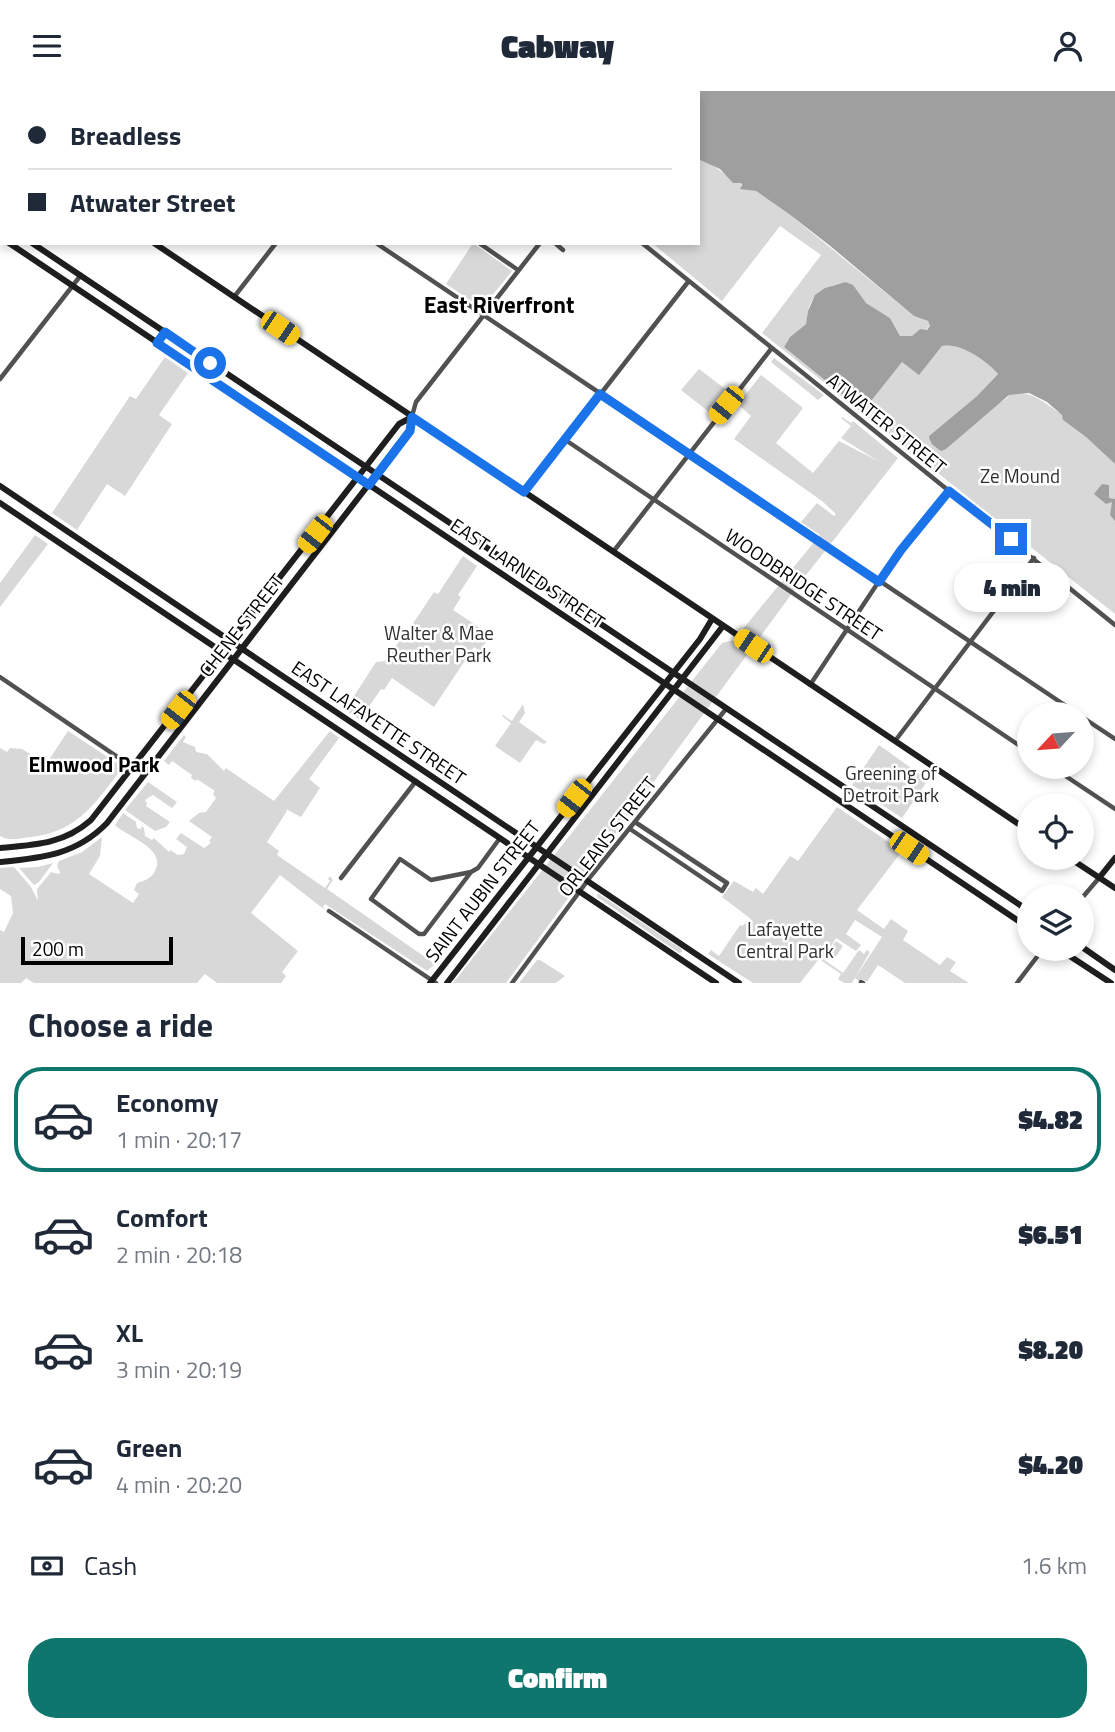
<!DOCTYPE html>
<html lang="en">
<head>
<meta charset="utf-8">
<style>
  body { margin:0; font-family:"Titillium Web",sans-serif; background:#f2f2f3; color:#1f2937; height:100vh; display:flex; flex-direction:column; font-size:26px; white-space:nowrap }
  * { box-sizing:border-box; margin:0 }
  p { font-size:23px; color:#747a83 }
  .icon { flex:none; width:38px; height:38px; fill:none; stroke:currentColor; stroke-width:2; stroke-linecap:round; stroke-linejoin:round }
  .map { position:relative; height:892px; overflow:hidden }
  .sheet { display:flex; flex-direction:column; background:#fff; flex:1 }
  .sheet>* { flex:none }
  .top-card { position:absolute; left:0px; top:0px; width:700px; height:154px; box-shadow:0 4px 10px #0003; display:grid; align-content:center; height:154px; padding:0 28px; background:#fff }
  .needle { width:46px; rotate:244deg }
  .tools { position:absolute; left:1017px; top:611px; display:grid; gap:14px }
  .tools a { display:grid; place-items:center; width:77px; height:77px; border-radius:50%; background:#fff; box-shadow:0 4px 10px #0003; font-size:35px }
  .scale { position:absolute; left:21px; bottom:18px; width:152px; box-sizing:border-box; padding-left:7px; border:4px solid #000; border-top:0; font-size:19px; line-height:24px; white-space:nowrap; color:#000; -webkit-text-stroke:5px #fff; paint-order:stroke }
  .end { position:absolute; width:32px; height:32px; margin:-16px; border:9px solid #1a73e8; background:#fff; box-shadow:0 0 0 4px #fff }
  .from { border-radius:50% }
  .bubble { position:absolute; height:49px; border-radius:24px; background:#fff; box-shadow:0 4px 10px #0003; font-size:23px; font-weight:800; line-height:49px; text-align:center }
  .car { position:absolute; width:21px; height:42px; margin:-21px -10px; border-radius:9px; box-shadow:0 0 5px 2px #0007; background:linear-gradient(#f5c518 24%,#345 0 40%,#f5c518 0 76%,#345 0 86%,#f5c518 0) }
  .top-card b { display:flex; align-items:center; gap:24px; height:66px; font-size:26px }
  .top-card b+b { border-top:2px solid #e0e1e3 }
  .top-card i { width:18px; height:18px; background:#1f2937 }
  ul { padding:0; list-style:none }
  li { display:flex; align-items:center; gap:21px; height:105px; margin:0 14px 10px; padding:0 14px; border:4px solid transparent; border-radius:28px }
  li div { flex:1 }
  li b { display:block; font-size:26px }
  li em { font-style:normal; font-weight:800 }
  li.selected { border-color:#0f766e }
  li>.icon { width:63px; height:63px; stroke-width:1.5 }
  h2 { padding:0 28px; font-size:32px; line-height:84px }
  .pay { display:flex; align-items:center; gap:18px; height:77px; padding:0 28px; font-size:26px }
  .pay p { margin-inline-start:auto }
  .button { display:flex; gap:14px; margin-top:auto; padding:14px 28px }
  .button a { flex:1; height:80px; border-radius:28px; background:#0f766e; color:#fff; font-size:28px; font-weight:800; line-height:80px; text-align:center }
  header { display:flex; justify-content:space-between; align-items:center; height:91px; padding:0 28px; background:#fff; font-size:32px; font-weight:800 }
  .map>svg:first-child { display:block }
  .green { fill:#d8d8d8 }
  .water { fill:#9f9f9f }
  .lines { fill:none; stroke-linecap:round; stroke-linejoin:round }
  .street { stroke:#515151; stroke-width:4.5 }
  .secondary { stroke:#1e1e1e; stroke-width:6 }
  .route { stroke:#1a73e8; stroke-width:9 }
  .labels { text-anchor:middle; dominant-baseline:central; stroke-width:5; stroke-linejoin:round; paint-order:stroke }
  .street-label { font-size:19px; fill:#000; stroke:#fff }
  .park-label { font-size:19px; fill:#2f2f2f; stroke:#fff }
  .neighbourhood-label { font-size:21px; font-weight:bold; fill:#000; stroke:#fff }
  .quarter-label { font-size:23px; font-weight:bold; fill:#000; stroke:#fff }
</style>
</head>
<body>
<header><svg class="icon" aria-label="menu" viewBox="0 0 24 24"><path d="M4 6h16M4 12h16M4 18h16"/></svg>Cabway<svg class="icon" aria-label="person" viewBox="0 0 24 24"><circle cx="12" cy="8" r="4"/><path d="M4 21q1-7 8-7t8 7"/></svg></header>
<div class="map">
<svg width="1115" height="892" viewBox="0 0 1115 892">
  <rect width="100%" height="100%" fill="#fff"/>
  <path class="green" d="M698 63 731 88 741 92V97L756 100 789 123 914 225 928 230 930 235 926 239 920 238 912 245H900L890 227 866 212 845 191C828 195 815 200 809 216 807 222 808 227 806 233L790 246 784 256 862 319 902 270 919 283 942 255C960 251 987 270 998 283L977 305 929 345 930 351 946 358 993 316 1007 307 1009 304C1033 298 1043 312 1063 324V329L1086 346 1115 373V523L762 242 821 164 780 135 722 210 652 152H698Z
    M473 152 512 180 482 217 446 193Z
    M165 266 188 282 159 324 172 333 125 405 107 393 77 439 52 422 130 305 136 308Z
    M774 267 824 304 818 309 771 271Z
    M699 278 728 300 709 321 681 299Z
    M761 284 803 317 776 352 813 382 839 350 878 370 841 347 851 335 841 327 842 326 851 332 853 330 898 367 796 497 506 892H453L722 552 734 549 820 444 801 431 817 412 834 425 836 423 822 410 734 348 751 325 738 313Z
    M35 444 48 453 0 516V492Z
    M463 465 477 475 458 504 461 506 453 519 491 544 480 560 474 556 434 616 392 587 384 599 381 598 360 629 345 619 376 571 385 570 398 552 385 543 387 540 402 549 434 501 438 503Z
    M523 613 525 622 519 631 547 651 544 653 536 649 520 672 495 655 511 632 502 625 503 624 512 630Z
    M68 640 123 676C96 711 79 740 32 746 20 747 10 751 0 745V657L7 661 10 657 22 658 46 673Z
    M330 640 339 647 309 688 320 697 301 726 286 718 287 720 267 751 279 760 277 764 325 797 330 790 328 788 330 785 333 789 327 798 435 873 427 880 325 813 323 816 325 819 280 784 251 822 298 860 282 881 286 885 281 892H217L205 883 197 892H34L26 887 21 892H0V839L4 841 13 822 11 805 0 798V777L14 776 31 796 38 810 37 798 51 781 59 783 60 781 57 775 59 770 82 761 102 746 100 765 89 783 133 812 139 803 134 799 137 792C144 790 152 787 155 780 167 757 127 746 115 734L123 722 136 731 137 737 141 738 142 735 144 737 145 745 152 749 154 747 169 761 170 759 178 764 184 763 187 756 176 748 181 742 204 757 211 752 209 750 212 746 189 730 199 722 206 721 216 707 213 703 215 700 197 688 196 690 191 687 192 684 172 670 169 674 164 670 184 644 186 646 183 651 195 656 196 661 207 663 224 680 226 677 274 710Z
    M879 654 928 689 902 727 852 694Z
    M148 691 177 711 172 717 153 704 145 709 147 712 146 715 170 731 166 736 155 740 125 719Z
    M837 716 902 760 857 819 884 838 891 828 908 840 903 849 940 874 947 866 956 871 950 880 969 892H905L878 874 867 891 862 888 859 890 855 887 882 846 855 829 846 843 861 854 856 860 836 847 827 862 836 850 843 855 833 870 825 865 823 868 843 882 859 859 864 863 867 859 870 861 852 892H844L838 888 841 883 819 868 800 892H753L708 863 711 859 719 865 740 834 742 835 751 828 722 806 734 790 753 801 756 797 763 803 790 765 798 770Z
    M53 772 39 791 34 794 19 777 38 776Z
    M599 803 682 858V861L679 862 597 806V803Z
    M537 869H540L565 885 556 892H519Z"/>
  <path class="water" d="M619 0H1115V373L1086 346 1063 329 1062 324 1047 311 1029 302 1009 304 946 358 941 360C935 356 929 352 929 345L977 305 998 283C987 270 960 251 942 255L919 284 902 271 863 320 784 256 790 246 806 233 808 220 815 204 825 197 845 191 853 194 866 212 890 227 900 245H912L920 238 927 239 930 235 928 230 914 225 829 154 789 123 756 100 740 98 742 94 741 92H733L720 78 698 68V2Z
    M1102 393 1109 394V407L1115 408V430L1110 424 1112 411 1106 413 1094 403Z"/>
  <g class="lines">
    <path class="street" d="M46 0 49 2
      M149 0 152 2
      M252 0 254 2
      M333 0 336 2
      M435 0 437 2
      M69 2 70 0
      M223 2 224 0
      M393 2 394 0
      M376 152 1078 623
      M479 152 518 179
      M555 152 563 159
      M642 152 1115 534
      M234 206 276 152
      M0 288 81 184
      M412 325 416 311 540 152
      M564 348 1029 661
      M524 401 688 191
      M613 461 771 258
      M0 586 144 684
      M810 594 893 469 949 400
      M1082 626 1115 648
      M895 650 1034 467
      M1052 676 1115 718
      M630 738 722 800 727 792 635 731
      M471 781 431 789 400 768 371 808 419 843H424L471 781 478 777 500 747
      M341 787 416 690
      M1082 807 1099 787
      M329 820 436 892
      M861 891 863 892
      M512 892 591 785 726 618
      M1017 892 1043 858"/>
    <path class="secondary" d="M0 50 2 51
      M0 103 2 101
      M0 123 2 121
      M0 130 2 132
      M2 147V143
      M9 152 1029 837
      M32 152 1029 820
      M154 152 1029 740
      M0 395 739 892
      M0 412 716 892
      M0 757C35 754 64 753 91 729L399 333 412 326
      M1068 766 1115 797
      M0 771C42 767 76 764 107 732L410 340 412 326
      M1099 787 1115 767
      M1082 856 1115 879
      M1059 858 1111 892
      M430 892 700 548 712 528
      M447 892 723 535"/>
  </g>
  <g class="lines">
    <path class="route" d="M210 272 165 241 157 252 369 394 410 340 412 326 524 401 600 303 879 491 901 459 949 400 1011 448"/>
  </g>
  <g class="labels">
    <g class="street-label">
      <text transform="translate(887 332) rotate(39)">ATWATER STREET</text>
      <text transform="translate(528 482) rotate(34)">EAST LARNED STREET</text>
      <text transform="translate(804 493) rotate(34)">WOODBRIDGE STREET</text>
      <text transform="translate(241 534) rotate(-52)">CHENE STREET</text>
      <text transform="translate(379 631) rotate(34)">EAST LAFAYETTE STREET</text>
      <text transform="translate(607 745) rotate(-52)">ORLEANS STREET</text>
      <text transform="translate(482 800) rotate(-52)">SAINT AUBIN STREET</text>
    </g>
    <g class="park-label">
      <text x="1020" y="384">Ze Mound</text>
      <text x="439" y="541">Walter &amp; Mae<tspan x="439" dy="22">Reuther Park</tspan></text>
      <text x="891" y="681">Greening of<tspan x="891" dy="22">Detroit Park</tspan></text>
      <text x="785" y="837">Lafayette<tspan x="785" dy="22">Central Park</tspan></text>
    </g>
    <g class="neighbourhood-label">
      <text x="94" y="673">Elmwood Park</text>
    </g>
    <g class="quarter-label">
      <text x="499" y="213">East Riverfront</text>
    </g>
  </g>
</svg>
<div class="tools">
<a><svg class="needle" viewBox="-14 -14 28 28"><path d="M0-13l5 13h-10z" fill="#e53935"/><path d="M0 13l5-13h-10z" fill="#747a83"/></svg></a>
<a><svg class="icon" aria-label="locate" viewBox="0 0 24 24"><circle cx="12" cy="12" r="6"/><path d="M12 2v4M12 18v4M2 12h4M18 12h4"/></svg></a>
<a><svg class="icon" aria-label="layers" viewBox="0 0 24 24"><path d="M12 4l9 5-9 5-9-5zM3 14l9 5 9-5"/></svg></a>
</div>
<div class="scale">200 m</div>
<i class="end from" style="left:210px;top:272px"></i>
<i class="end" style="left:1011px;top:448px"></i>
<div class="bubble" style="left:954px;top:472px;width:116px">4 min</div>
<i class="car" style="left:280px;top:237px;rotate:124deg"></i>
<i class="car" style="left:726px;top:314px;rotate:219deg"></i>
<i class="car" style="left:315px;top:443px;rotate:218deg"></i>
<i class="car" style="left:753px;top:555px;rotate:304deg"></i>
<i class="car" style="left:178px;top:619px;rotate:218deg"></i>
<i class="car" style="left:574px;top:707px;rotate:218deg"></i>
<i class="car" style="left:909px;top:757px;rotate:124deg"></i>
<div class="top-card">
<b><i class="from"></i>Breadless</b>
<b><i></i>Atwater Street</b>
</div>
</div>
<section class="sheet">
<h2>Choose a ride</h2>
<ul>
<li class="selected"><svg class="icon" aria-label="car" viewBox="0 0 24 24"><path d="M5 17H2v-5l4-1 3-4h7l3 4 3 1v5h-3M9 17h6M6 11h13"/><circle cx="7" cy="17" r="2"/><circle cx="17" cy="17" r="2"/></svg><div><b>Economy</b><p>1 min · 20:17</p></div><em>$4.82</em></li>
<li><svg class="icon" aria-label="car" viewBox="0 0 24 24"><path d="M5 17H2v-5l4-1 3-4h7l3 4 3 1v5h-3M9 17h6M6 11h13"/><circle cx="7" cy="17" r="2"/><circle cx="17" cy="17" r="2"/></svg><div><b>Comfort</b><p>2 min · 20:18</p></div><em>$6.51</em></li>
<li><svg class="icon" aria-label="car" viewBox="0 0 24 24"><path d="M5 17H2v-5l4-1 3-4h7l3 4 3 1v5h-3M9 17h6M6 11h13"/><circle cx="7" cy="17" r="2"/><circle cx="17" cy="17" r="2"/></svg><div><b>XL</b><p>3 min · 20:19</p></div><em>$8.20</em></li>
<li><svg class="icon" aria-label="car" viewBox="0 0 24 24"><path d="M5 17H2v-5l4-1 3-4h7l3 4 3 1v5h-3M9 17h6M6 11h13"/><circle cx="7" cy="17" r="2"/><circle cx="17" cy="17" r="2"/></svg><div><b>Green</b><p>4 min · 20:20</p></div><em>$4.20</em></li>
</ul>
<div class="pay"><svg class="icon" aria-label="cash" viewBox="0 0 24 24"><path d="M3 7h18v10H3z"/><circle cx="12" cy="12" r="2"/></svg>Cash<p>1.6 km</p></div>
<div class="button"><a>Confirm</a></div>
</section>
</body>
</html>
